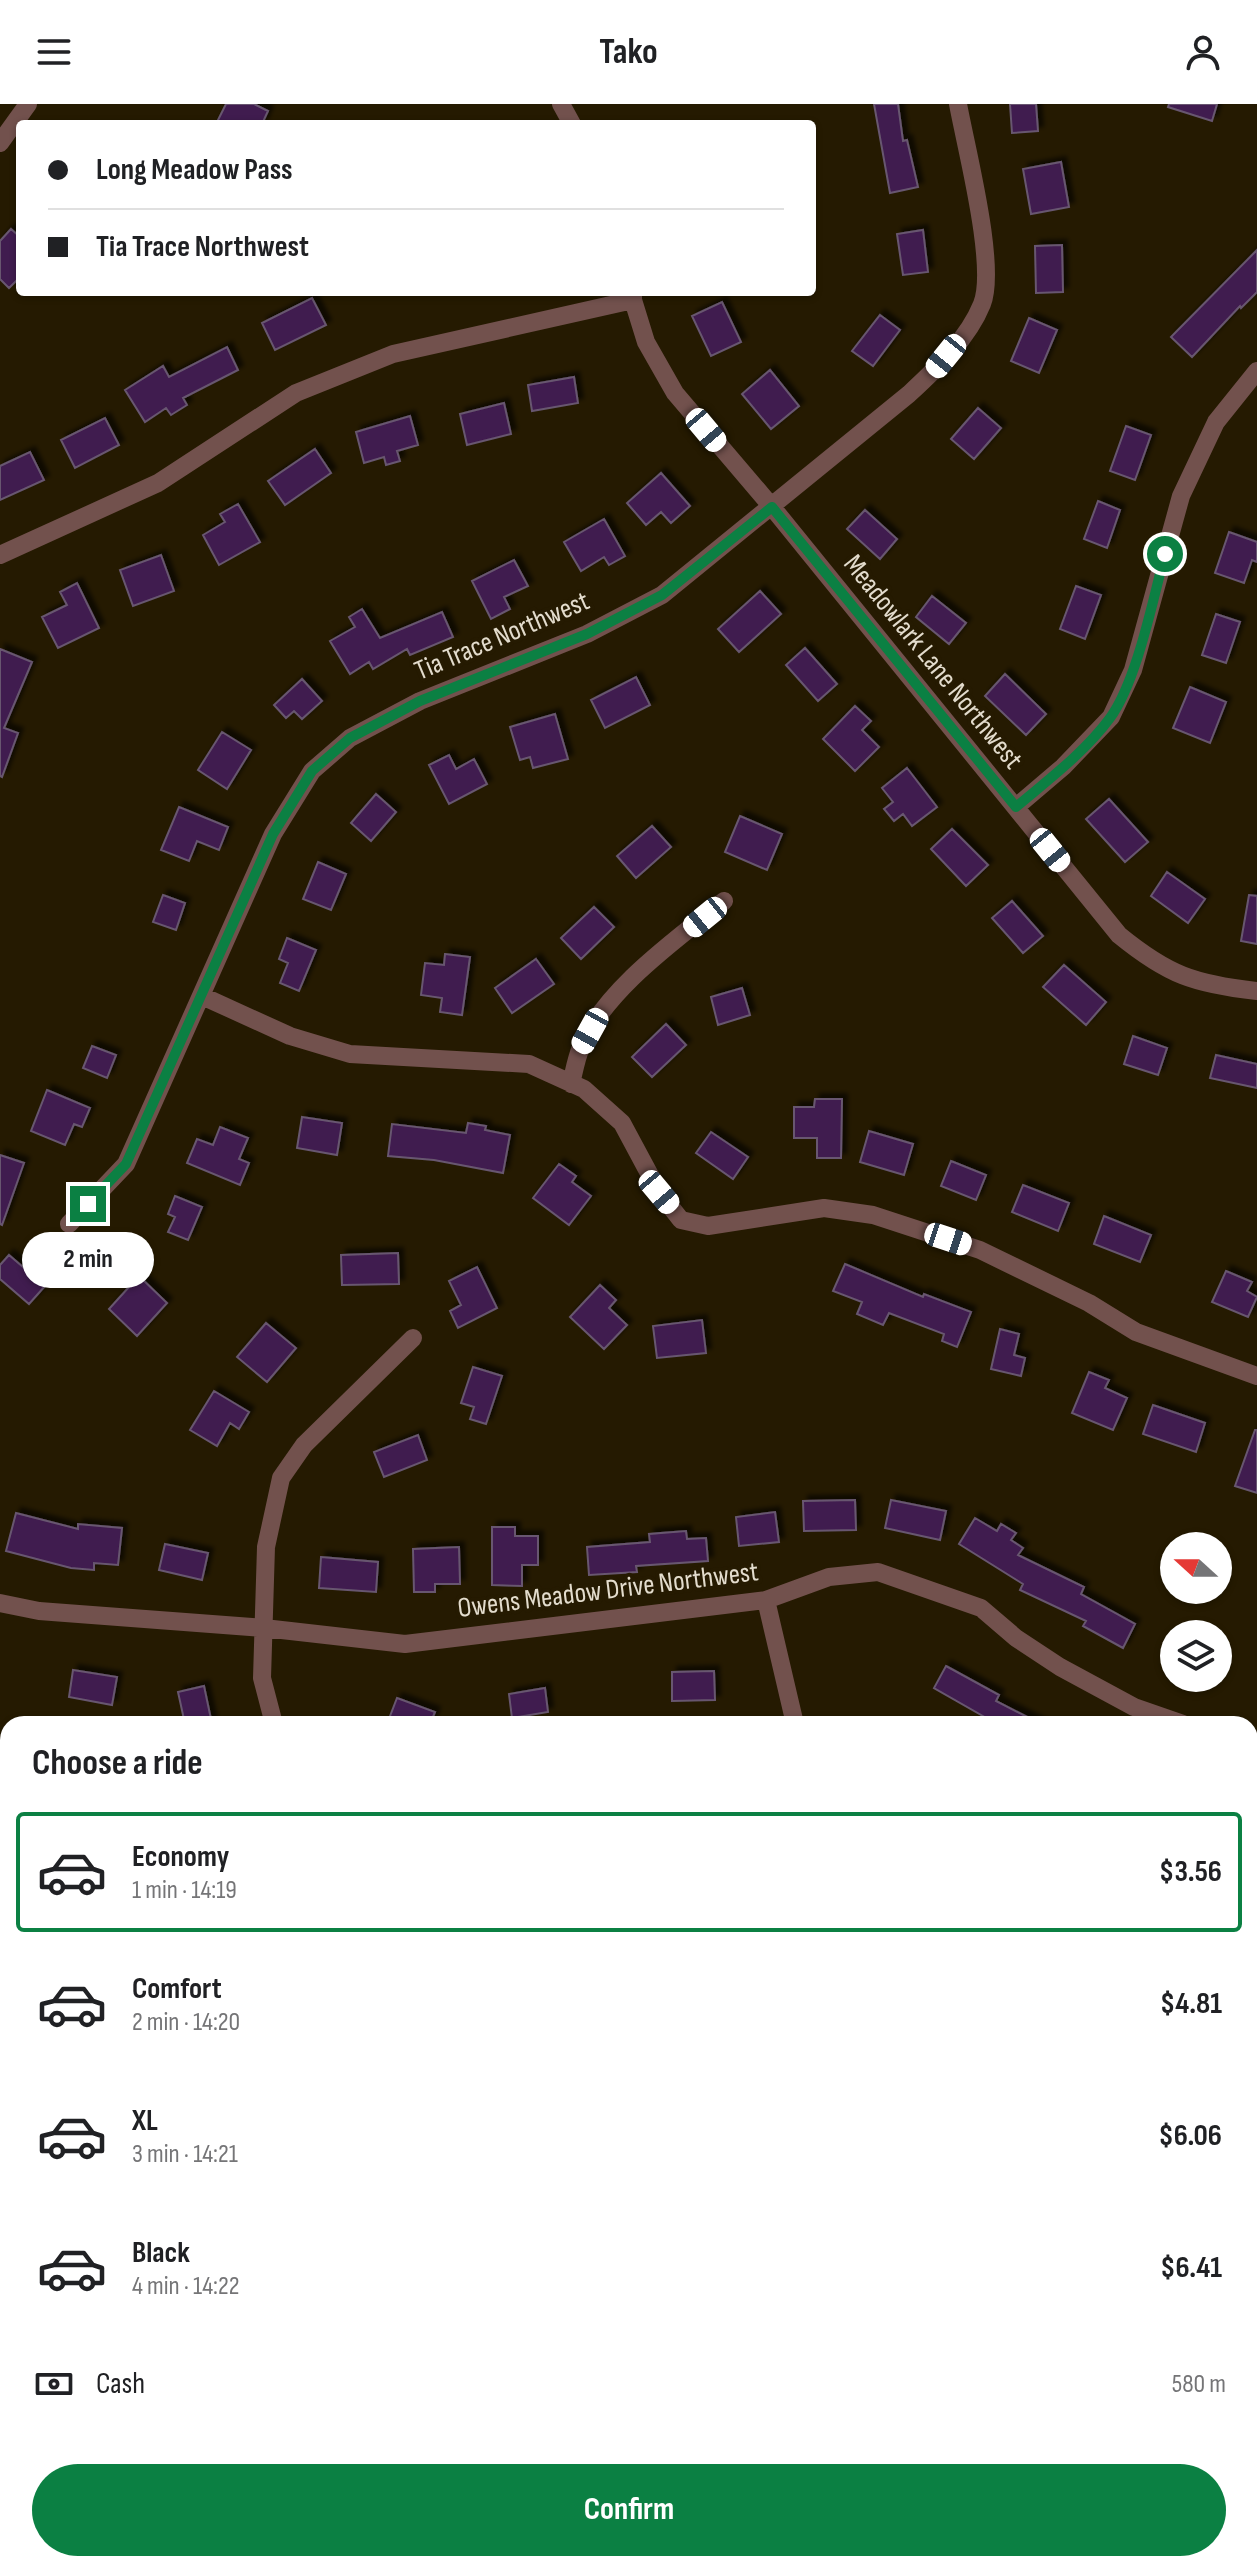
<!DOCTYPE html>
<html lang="en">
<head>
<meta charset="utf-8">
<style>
  body { margin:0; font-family:"Sofia Sans Condensed",sans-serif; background:#f6f6f6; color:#202124; height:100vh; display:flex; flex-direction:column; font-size:30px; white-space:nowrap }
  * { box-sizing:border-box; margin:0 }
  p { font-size:26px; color:#757577 }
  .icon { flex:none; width:44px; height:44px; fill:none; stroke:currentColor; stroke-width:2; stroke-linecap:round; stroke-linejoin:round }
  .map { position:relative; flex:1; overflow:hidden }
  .side { position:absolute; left:0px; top:1612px; width:1258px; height:856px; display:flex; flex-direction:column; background:#fff; border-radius:24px 24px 0 0; box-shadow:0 2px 6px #0004 }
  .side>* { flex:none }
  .top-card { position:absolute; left:16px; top:16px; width:800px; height:176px; border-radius:8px; box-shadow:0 2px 6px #0004; display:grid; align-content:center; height:176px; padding:0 32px; background:#fff }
  .needle { width:52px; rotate:291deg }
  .tools { position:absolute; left:1160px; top:1428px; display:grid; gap:16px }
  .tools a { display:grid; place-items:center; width:72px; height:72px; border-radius:50%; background:#fff; box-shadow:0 2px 6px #0004; font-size:40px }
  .end { position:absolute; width:36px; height:36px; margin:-18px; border:10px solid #0b8043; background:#fff; box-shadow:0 0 0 4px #fff }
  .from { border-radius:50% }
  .bubble { position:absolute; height:56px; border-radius:28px; background:#fff; box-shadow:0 2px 6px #0004; font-size:26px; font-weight:700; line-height:56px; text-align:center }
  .car { position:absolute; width:24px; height:48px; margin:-24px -12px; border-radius:10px; box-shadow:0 0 6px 2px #0007; background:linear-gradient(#fff 24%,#345 0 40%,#fff 0 76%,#345 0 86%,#fff 0) }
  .top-card b { display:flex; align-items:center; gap:28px; height:76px; font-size:30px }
  .top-card b+b { border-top:2px solid #e0e0e0 }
  .top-card i { width:20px; height:20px; background:#202124 }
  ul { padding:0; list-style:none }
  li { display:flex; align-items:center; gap:24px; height:120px; margin:0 16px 12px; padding:0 16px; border:4px solid transparent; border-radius:8px }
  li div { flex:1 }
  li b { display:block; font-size:30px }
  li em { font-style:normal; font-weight:700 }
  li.on { border-color:#0b8043 }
  li>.icon { width:72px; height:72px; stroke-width:1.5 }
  h2 { padding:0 32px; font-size:36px; line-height:96px }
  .pay { display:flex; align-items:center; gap:20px; height:88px; padding:0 32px; font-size:30px }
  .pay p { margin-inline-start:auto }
  .cta { display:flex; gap:16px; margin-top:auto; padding:16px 32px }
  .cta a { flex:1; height:92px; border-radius:48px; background:#0b8043; color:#fff; font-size:32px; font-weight:700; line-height:92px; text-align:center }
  header { display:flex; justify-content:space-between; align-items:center; height:104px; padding:0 32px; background:#fff; font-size:36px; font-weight:700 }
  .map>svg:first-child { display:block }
  .water { fill:#00002f }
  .building { fill:#401a4f; stroke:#67576f; stroke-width:2; filter:url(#shadow) }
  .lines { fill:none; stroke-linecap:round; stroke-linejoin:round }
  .minor { stroke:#72514d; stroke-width:18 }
  .route { stroke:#0b8043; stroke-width:10 }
  .labels { text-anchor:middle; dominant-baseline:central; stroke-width:8; stroke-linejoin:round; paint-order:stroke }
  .street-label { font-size:28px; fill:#e3dccd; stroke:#251a01 }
</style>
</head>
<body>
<header><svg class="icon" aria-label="menu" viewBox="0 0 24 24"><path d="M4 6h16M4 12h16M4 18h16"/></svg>Tako<svg class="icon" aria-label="person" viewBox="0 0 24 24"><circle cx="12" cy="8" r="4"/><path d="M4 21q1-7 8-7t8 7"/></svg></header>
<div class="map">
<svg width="1257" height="2468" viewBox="0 0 1257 2468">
  <defs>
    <filter id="shadow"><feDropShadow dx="5" dy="-5" stdDeviation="2" flood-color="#0009"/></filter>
  </defs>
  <rect width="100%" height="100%" fill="#251a01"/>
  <path class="water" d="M989 2460H1088L1086 2468H983Z"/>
  <path class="building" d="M226 0H254L268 7 262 20H216Z
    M874 0H898L903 37 907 36 918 83 890 89Z
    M1010 0H1036L1038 27 1012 29Z
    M1169 0H1217L1212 17 1168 3Z
    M1061 58 1069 103 1031 110 1023 65Z
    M11 125 20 133V173L9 184 0 175V137Z
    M923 126 928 168 903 171 897 130Z
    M1062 141 1063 188 1036 189 1035 142Z
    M1257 146V188L1241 204 1240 202 1192 253 1171 233Z
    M312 194 326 221 275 246 262 219Z
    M722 198 741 238 711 252 692 212Z
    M880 211 900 226 873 262 852 247Z
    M1029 214 1057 226 1039 269 1011 257Z
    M227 243 238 266 183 294 187 301 171 311 166 304 145 318 125 286 163 262 169 273Z
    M770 266 799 302 771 325 742 290Z
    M574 273 578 299 532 307 528 281Z
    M504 299 511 330 467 341 460 310Z
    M978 304 1001 324 974 355 951 335Z
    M410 312 418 341 397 347 400 357 386 361 384 353 364 359 356 328Z
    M105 314 119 341 75 364 61 336Z
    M1126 322 1151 331 1135 376 1110 367Z
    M315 345 331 369 285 401 268 377Z
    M30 348 44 376 0 396V362Z
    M661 369 690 402 671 419 661 408 646 421 627 399Z
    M1098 397 1120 406 1107 444 1084 435Z
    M238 400 260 438 219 461 203 431 225 418 220 410Z
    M865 406 897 435 880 455 847 425Z
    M604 415 625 452 609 461 604 453 581 467 564 438Z
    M1229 428 1257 438V458L1252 456 1244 479 1215 469Z
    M161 451 174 487 133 502 120 466Z
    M514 456 528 482 504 493 510 505 491 515 472 477Z
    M77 479 99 524 58 544 42 513 67 501 60 488Z
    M1076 482 1101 491 1085 535 1060 525Z
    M760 487 781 510 739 548 718 525Z
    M932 492 966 519 949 540 916 513Z
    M362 505 380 534 442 508 453 533 410 551 407 545 373 565 369 558 350 570 330 537 355 523 349 513Z
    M1216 510 1240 518 1226 559 1202 551Z
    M805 544 837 580 818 597 786 561Z
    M0 545 32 558 4 624 18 629 2 673 0 672Z
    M1005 570 1046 610 1026 631 985 592Z
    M636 573 650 601 605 624 591 596Z
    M302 575 322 597 302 615 294 607 286 614 274 601Z
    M1190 583 1226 598 1210 639 1173 624Z
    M855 602 871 617 862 626 879 643 855 667 823 635Z
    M555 610 568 655 533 664 530 653 520 656 510 623Z
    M222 628 251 646 227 685 198 666Z
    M449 651 456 665 474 655 487 680 449 700 429 661Z
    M907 664 937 703 912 722 903 710 894 717 884 705 893 698 882 684Z
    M376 690 396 708 371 737 351 719Z
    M1109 695 1148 738 1125 758 1086 715Z
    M179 703 228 723 219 746 197 737 189 757 161 746Z
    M740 712 782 730 767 766 725 748Z
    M652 722 671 743 636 774 617 752Z
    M952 725 988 761 966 782 931 745Z
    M318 758 346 770 331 806 303 795Z
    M1167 768 1205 795 1188 819 1151 792Z
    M163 791 185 799 176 826 153 818Z
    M1249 791 1257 792V840L1241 837Z
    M1012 797 1043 832 1023 849 992 814Z
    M594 803 614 823 581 855 561 834Z
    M287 834 316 846 299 887 280 879 288 859 279 855Z
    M445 850 470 853 462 911 440 908 442 894 421 891 425 859 444 861Z
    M536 855 554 880 512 909 495 884Z
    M1064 861 1106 898 1086 921 1043 883Z
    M742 884 750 911 718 921 711 893Z
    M666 920 686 941 652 973 632 953Z
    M1133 932 1167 944 1158 971 1124 960Z
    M92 942 116 951 107 974 83 964Z
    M1216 951 1257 960V984L1210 974Z
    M47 986 90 1004 82 1023 74 1020 65 1041 31 1027Z
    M815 995H842L841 1054H817V1034H794V1003H814Z
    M302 1013 342 1019 337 1051 297 1044Z
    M468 1019 486 1022 485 1026 510 1031 503 1069 434 1056 388 1052 392 1020 466 1029Z
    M220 1023 248 1034 239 1055 249 1059 240 1081 187 1059 197 1035 213 1041Z
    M869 1027 913 1040 904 1071 860 1058Z
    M711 1028 748 1053 733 1075 696 1049Z
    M0 1051 24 1059 2 1121 0 1120Z
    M951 1057 986 1071 976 1096 941 1082Z
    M559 1060 576 1072 572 1078 591 1092 569 1121 533 1094Z
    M1023 1081 1069 1099 1058 1127 1012 1108Z
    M175 1092 202 1103 188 1136 168 1128 175 1113 168 1110Z
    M1104 1112 1151 1131 1140 1158 1094 1140Z
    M398 1149 399 1180 342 1181 341 1151Z
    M9 1151 45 1182 29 1200 0 1175V1161Z
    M845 1160 923 1193 924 1190 971 1208 957 1243 942 1237 944 1230 889 1209 883 1221 857 1210 862 1198 833 1187Z
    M477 1163 497 1204 458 1224 450 1207 461 1201 449 1177Z
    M1226 1167 1252 1178 1247 1187 1257 1193 1248 1213 1212 1198Z
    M139 1172 167 1199 137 1232 109 1205Z
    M600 1181 616 1196 609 1204 627 1221 604 1245 570 1213Z
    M702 1216 706 1249 657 1254 653 1222Z
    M266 1219 296 1244 267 1278 237 1253Z
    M1000 1225 1019 1230 1014 1251 1025 1254 1021 1272 991 1265Z
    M473 1263 502 1272 486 1320 470 1315 474 1303 461 1299Z
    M1089 1268 1109 1276 1105 1284 1127 1294 1113 1326 1072 1309Z
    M214 1287 249 1308 239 1325 230 1319 217 1342 190 1326Z
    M1153 1301 1205 1319 1196 1348 1143 1330Z
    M1255 1326H1257V1389L1235 1382Z
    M418 1331 427 1356 384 1373 374 1348Z
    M855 1396 856 1426 804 1427 803 1397Z
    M891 1396 946 1407 940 1436 885 1424Z
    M775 1408 779 1438 739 1442 736 1413Z
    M16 1409 78 1425V1420L122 1424 118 1461 94 1459V1466L71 1464 6 1447Z
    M975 1414 997 1427 1001 1420 1016 1429 1011 1436 1023 1444 1018 1451 1084 1483 1081 1490 1135 1520 1123 1544 1083 1522 1086 1517 1020 1486 1023 1480 959 1440Z
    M492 1423H515V1432H538V1461H522V1482L492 1481Z
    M686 1427 687 1435 706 1434 708 1457 636 1462 637 1468 589 1471 587 1443 650 1438 649 1430Z
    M165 1440 208 1449 202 1476 159 1466Z
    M459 1443 460 1480H435V1488H414L413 1445Z
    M321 1453 378 1458 376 1488 319 1484Z
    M946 1562 999 1591 996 1597 1041 1620H997L934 1584Z
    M73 1566 117 1573 112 1601 69 1593Z
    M714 1567 715 1596 672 1597V1568Z
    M204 1582 212 1620H185L178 1588Z
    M545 1584 548 1608 512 1614 509 1590Z
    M397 1594 435 1608 430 1620H387Z"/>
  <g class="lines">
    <path class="minor" d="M561 0 572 20
      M0 39 28 0
      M633 188V196L646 238 675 289 772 403 1119 831C1168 871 1194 880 1257 887
      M0 451 158 379 296 289 393 250 633 196
      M1016 703 1063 663 1111 613 1133 566 1181 392 1216 318 1257 267
      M202 892 290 932 350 950 529 960 584 985 622 1019 659 1088 681 1116 708 1122 824 1104 873 1111 980 1146 1089 1199 1136 1228 1257 1272
      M571 980C574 968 576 955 581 943 604 886 677 835 724 797
      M69 1120 126 1060 273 730 312 667 350 634 420 597 587 530 662 491 909 290C936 265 968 235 982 200 997 162 966 44 958 0
      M766 1496 795 1620
      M0 1499 39 1507 264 1524 405 1540 766 1496 829 1473 878 1468 981 1504 1016 1534 1060 1563 1134 1603 1183 1620
      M274 1620 262 1574 266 1443 281 1374 304 1341 413 1234
      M1250 1644 1257 1646
      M1250 1879 1257 1858
      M1250 1905 1257 1907
      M0 2012 8 2015
      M1250 2164 1257 2167
      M0 2437 8 2433
      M369 2460 383 2463 503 2468
      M509 2468 696 2465 716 2460"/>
  </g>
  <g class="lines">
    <path class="route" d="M88 1100 126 1060 273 730 312 667 350 634 420 597 587 530 662 491 772 403 1016 703C1048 676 1085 648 1110 614 1137 577 1153 495 1165 450"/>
  </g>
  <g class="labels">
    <g class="street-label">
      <text transform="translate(502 532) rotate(-23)">Tia Trace Northwest</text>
      <text transform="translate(933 558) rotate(51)">Meadowlark Lane Northwest</text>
      <text transform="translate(608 1486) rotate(-7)">Owens Meadow Drive Northwest</text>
    </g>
  </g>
</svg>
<div class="tools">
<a><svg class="needle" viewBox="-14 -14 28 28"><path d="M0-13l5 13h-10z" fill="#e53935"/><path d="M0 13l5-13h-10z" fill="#757577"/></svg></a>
<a><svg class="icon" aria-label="layers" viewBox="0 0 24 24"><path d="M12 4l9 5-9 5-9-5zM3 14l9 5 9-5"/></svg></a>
</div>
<i class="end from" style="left:1165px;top:450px"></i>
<i class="end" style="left:88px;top:1100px"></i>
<div class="bubble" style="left:22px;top:1128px;width:132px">2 min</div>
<i class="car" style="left:946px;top:252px;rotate:219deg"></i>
<i class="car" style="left:706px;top:326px;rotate:140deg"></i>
<i class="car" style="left:1050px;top:746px;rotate:141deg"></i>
<i class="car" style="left:705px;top:813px;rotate:231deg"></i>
<i class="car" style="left:590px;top:927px;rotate:209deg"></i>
<i class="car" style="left:659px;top:1088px;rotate:140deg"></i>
<i class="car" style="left:948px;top:1135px;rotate:108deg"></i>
<div class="top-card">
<b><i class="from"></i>Long Meadow Pass</b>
<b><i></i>Tia Trace Northwest</b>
</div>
<section class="side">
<h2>Choose a ride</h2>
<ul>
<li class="on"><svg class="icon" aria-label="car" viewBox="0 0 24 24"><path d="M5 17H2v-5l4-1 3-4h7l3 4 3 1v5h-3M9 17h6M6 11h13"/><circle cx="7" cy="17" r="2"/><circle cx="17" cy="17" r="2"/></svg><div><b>Economy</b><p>1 min · 14:19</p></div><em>$3.56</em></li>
<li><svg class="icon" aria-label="car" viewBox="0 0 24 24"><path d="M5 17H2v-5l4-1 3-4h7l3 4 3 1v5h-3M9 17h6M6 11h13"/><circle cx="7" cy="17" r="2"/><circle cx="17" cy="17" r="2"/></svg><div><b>Comfort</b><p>2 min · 14:20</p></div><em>$4.81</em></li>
<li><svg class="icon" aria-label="car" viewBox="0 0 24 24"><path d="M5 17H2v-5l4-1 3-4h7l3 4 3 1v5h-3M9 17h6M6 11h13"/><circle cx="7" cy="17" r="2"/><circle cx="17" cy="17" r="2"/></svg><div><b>XL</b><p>3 min · 14:21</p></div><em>$6.06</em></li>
<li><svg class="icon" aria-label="car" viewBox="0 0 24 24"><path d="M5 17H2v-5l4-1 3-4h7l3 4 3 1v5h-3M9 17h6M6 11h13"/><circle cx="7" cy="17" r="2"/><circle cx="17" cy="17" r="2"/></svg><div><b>Black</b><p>4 min · 14:22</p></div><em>$6.41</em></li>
</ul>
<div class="pay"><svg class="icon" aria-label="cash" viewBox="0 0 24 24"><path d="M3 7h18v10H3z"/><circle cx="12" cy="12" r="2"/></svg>Cash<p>580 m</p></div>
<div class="cta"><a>Confirm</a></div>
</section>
</div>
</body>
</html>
